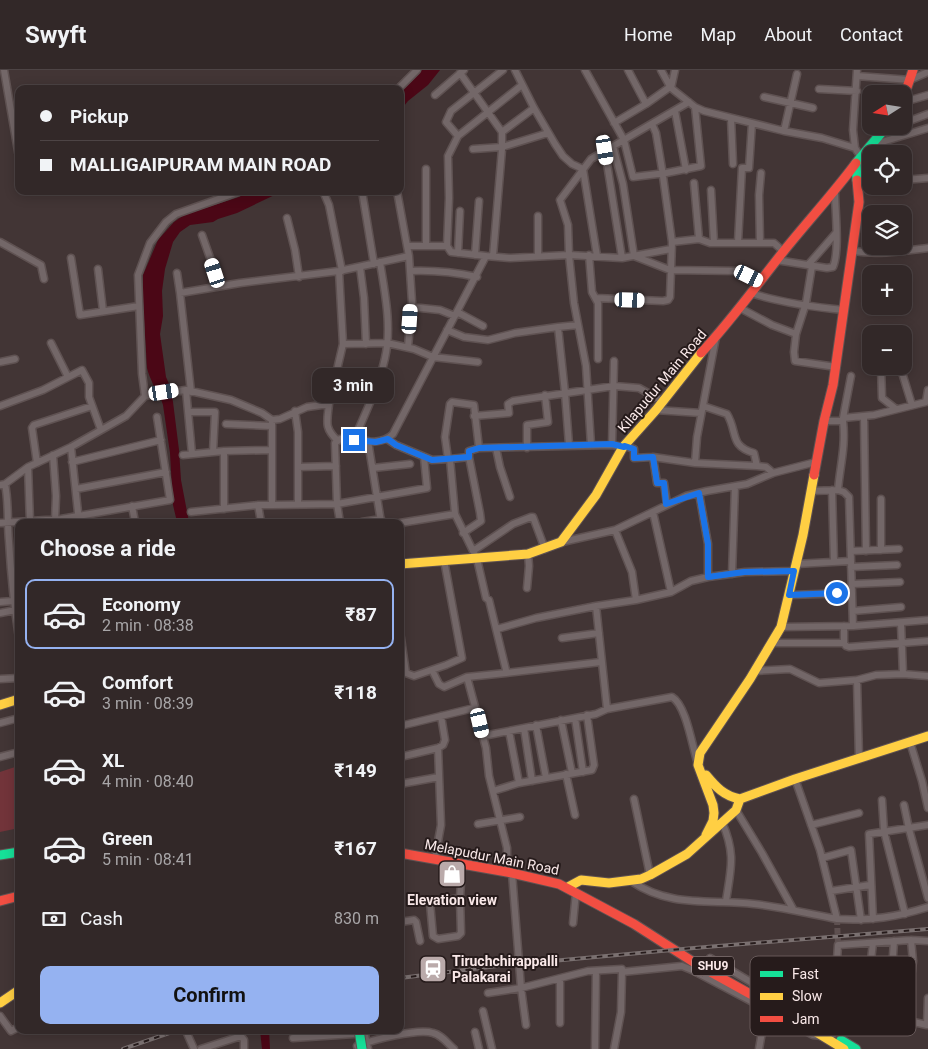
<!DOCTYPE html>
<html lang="en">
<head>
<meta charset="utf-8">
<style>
  body { margin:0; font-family:Roboto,sans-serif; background:#3d3434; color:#f1f3f6; height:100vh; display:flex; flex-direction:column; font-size:19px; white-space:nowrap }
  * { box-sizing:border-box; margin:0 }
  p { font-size:16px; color:#a8a6a8 }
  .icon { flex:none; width:28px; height:28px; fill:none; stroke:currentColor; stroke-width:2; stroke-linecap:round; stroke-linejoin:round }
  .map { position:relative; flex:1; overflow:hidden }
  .drawer { position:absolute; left:15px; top:449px; width:389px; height:515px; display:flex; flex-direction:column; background:#322828; border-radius:10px; box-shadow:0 2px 12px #0003,0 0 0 1px #4d4445 }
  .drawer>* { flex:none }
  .hud { position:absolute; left:15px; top:15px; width:389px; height:110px; border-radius:10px; box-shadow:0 2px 12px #0003,0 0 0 1px #4d4445; display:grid; align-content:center; height:110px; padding:0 25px; background:#322828 }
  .needle { width:32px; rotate:258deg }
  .controls { position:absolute; left:862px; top:15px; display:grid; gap:10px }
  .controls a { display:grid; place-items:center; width:50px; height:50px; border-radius:10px; background:#322828; box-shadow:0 2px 12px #0003,0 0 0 1px #4d4445; font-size:25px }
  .end { position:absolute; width:22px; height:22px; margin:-11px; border:6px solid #1a73e8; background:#fff; box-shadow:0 0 0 2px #fff }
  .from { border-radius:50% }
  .bubble { position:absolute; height:35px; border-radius:10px; background:#322828; box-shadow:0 2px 12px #0003,0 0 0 1px #4d4445; font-size:16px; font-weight:700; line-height:35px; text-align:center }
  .car { position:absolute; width:15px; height:30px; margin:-15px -8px; border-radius:6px; box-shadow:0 0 4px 1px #0007; background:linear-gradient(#fff 24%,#345 0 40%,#fff 0 76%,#345 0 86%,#fff 0) }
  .hud b { display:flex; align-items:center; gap:18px; height:48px; font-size:19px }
  .hud b+b { border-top:1px solid #4d4445 }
  .hud i { width:12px; height:12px; background:#f1f3f6 }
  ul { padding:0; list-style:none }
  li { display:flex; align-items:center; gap:15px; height:70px; margin:0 10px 8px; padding:0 15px; border:2px solid transparent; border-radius:10px }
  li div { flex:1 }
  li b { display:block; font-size:19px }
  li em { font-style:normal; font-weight:700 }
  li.on { border-color:#95b2f1 }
  li>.icon { width:45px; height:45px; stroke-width:1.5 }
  h2 { padding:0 25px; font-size:22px; line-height:60px }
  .pay { display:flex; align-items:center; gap:12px; height:55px; padding:0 25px; font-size:19px }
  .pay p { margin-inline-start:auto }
  .action { display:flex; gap:10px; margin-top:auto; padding:10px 25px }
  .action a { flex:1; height:58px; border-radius:10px; background:#95b2f1; color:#111; font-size:20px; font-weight:700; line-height:58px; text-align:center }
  header { display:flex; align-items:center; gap:30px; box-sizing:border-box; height:70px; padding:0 25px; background:#322828; border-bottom:1px solid #4d4445 }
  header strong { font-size:24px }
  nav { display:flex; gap:28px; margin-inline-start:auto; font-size:18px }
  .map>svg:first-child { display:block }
  .green { fill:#72343a }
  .water { fill:#4b0716 }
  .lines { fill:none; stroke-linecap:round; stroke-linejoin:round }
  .street-tunnel { stroke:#5e5050; stroke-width:6; stroke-dasharray:6 3; stroke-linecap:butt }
  .street-casing { stroke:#5f5252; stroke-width:9 }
  .fast-casing { stroke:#5f5252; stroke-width:11 }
  .slow-casing { stroke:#5f5252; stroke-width:11 }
  .jam-casing { stroke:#5f5252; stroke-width:11 }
  .street { stroke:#736768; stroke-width:6 }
  .fast { stroke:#16e098; stroke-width:9 }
  .slow { stroke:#ffcf43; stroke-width:9 }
  .jam { stroke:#f24e42; stroke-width:9 }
  .rail-casing { stroke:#7a7070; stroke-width:4 }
  .rail { stroke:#261b1b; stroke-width:2; stroke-dasharray:5.5; stroke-linecap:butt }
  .street-bridge-casing { stroke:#5f5252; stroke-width:9; stroke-linecap:butt }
  .fast-bridge-casing { stroke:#5f5252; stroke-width:11; stroke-linecap:butt }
  .street-bridge { stroke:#736768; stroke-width:6 }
  .fast-bridge { stroke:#16e098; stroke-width:9 }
  .route { stroke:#1a73e8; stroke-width:6 }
  .labels { text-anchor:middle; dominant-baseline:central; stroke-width:4; stroke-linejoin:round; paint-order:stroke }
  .shield { fill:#261b1b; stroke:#baabab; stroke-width:1 }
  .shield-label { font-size:12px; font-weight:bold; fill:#fae9e9 }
  .street-label { font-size:14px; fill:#fae9e9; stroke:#261b1b }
  .poi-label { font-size:14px; font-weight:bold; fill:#fae9e9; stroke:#261b1b }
  .key { fill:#261b1b; stroke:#665959; stroke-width:1 }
  .key-label { font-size:14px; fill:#fae9e9 }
</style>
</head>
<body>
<header>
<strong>Swyft</strong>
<nav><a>Home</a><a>Map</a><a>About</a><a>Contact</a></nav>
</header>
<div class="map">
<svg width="928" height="979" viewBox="0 0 928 979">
  <rect width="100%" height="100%" fill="#423535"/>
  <path class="green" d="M15 697 19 708V758L0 762V702Z"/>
  <path class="water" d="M422 0H440L428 15 408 31 400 41V21Z
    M251 121H283L237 143 218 149 213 152 190 155 180 162 173 172 165 199 162 221 163 246 160 264 166 307 170 316 173 332 179 380 181 410 189 452H177L173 435 170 383 163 335 161 329 157 328C155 315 150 310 147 298L143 231V205L158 170 174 152 184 145 239 127Z
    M260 960H269L270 979H262Z"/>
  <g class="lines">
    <path class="street-tunnel" d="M837 849 838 875"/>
    <defs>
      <path id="street" d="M4 0 19 87
        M515 0 534 38 555 74 563 86 572 94 583 99 597 186
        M585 0 624 70 633 107 666 103 701 96 695 37
        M661 0 671 18
        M675 0 671 18 695 37 704 41 784 61 822 68 855 78 861 87
        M460 3 502 62V79L493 186
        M857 6 910 10 928 2
        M398 19 417 0
        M819 19 857 21
        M435 25 464 0
        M764 27 813 38
        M904 32 928 25
        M646 34 670 17
        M675 41 686 100
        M731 48 733 94
        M614 53 646 34 628 0
        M904 53 928 44
        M784 61 797 4
        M502 62 534 38
        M458 66 522 15
        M872 75 928 58
        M613 76 623 114 634 186 670 200 739 201 759 211
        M855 78 853 60 857 0
        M473 79 502 77 548 63
        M605 81 622 188
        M904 110 928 108
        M694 113 699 169
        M859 117 871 114
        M711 120 714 173
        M323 121 329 135 342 201
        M362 121 374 194
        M397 121 407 176
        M538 146V186
        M287 148 295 180 299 207
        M202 165 220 216
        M0 172 41 195 44 209
        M672 172 699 169 710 173H774L783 181
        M738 172 742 98H749L752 53
        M760 173 759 125 761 103
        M426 175V99
        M447 176 449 128 448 86 458 66 446 52 451 41 503 0
        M853 181C878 185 903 181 928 178
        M458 183 460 141
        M475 185 479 131
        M589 185 592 222 598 233V289
        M71 188 80 245 139 236
        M776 190 827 198 833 197C840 181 835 140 835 122
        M808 195 836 163
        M360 197 364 228 366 274
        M98 199 103 241
        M410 201C433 200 454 202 477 207
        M177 203 180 223 240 213 339 201
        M180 223 191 322
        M751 223C781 233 813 237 844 240
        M596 228 663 231 668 230 670 227 672 172 662 99 656 63 652 54
        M411 237 440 240 455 246
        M740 238 772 255 796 264 794 282 795 291 836 297
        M457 242 483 256
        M891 259 892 264
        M447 260 464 267 488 270 515 263 558 257
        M881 261V264
        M796 264 806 233 812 196
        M716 267 697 367 695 393 757 396 766 397 773 403
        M51 273 68 307
        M343 274 387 273 414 279 433 287 478 292
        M408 277 412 232 409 186
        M0 292 15 289
        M881 296 882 328 896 339
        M900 296 912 335
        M186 320 192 384
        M145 326 142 304 138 205 150 173 166 152 176 144 241 121
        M329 334C327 352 324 358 338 371
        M0 336 43 320 82 300 89 313V327L101 360
        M703 336 727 344C738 362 729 376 754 383L757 396
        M656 340 701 343
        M295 341 298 362V434
        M188 342H215L213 382
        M474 346 509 343 508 334 513 331 614 316 639 318 662 331
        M864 347 866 481
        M843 348 851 306
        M824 351H843V348L874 345 926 332 928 320
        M226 354 271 356
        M387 369 396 375 432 390 450 389 455 444 477 489 486 528 489 530 506 600V603L467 607 486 678 489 706 507 778V802
        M354 370C365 343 379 316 385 288 392 257 385 223 380 192
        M368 371 381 452
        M569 375 565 323 558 257 578 255
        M591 375 586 296 574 233 569 185 622 188 671 179
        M612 375 614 291
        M625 376 634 379V388L653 387 695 393
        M71 377 79 452
        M496 378 500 397 510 427
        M527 378V355L548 352 545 325
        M53 385 56 426 55 451
        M183 385 224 381 272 380
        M469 387V381L479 378 612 375 623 377
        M653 387 657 413H664L667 434
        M448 389 445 367 450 334 452 332 474 335 479 378
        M450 389 469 387 480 443 481 451 463 463
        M72 392 161 370
        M37 393 32 358 34 355 92 336
        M28 397 30 452
        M298 397 336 396
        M373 398 410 394
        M5 414C9 433 7 452 9 471 11 504 14 536 19 568
        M0 415 5 414 28 397 71 377 126 346 145 326 154 324 186 320 231 330 262 343 272 350 280 349 307 337 329 334 343 274 339 201 409 186 407 176H447L451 182 486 186
        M76 419 166 402
        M832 420 834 492
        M811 421 838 420C840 396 846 376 843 351
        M699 423 708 474V507L745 502 794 501
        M272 435 337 434 427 418 424 387
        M132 436 135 452
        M224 439V381
        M191 442 258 435
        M653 442 671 522
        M261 452 258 435H272V350
        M340 452 337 434 335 373 340 369C357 370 381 377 393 364L486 186 510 188 569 185 568 155 560 130 591 89 689 32
        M362 452 381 449
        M0 453 61 449 170 430 157 347
        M400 453 455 444
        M562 472 615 460 686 426 707 421 747 414 773 403 816 392
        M881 480V429
        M473 481 513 454 531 447H533L545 479
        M851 481 899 479
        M796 494 851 491
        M851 497 897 495
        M732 504 735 416
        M852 514 900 512
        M527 518 529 496 528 484
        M789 525 852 523
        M636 530 671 522 691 511 708 507
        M0 532 13 531
        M596 536 636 530 632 502 615 460
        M853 541 901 537
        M0 543 15 540
        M901 554 903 604
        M844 556V573L846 576 849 577 928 571
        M853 556 928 550
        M781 557 853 556 849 427 844 422 838 420
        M497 559 536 548 596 536 607 639
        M400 562 406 603 414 606 446 595 462 588 444 490
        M562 568 599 563
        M773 573H844
        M432 600 439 614 444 617 467 607
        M755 601 790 599 819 613 857 610 876 605 903 604 928 606
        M506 603 601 592
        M0 609 19 608
        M857 610 859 689
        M575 648 583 702
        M561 650 572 703
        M0 653 19 648
        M536 655 546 708
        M400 656 474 638
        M524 658 532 711
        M509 661 519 713
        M483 666 596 644 607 639 672 627C686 635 692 675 697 691
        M910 672 922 711 928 738
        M0 687 19 682
        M400 687 438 678
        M566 704 575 745
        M400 714 439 707
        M493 721 519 713 592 700 594 695 587 645
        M634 729 650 805
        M882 730 884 761 905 844
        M904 735 909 759 928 828
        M736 740 762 783 793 839
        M722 752C736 784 731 798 726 831
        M478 754 520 747
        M811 755 859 743
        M435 788 441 755 438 678 443 675 445 670 441 646
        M822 788 851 780 861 850
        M512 803 521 918 526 955
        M631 811C670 838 710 829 754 834 782 837 809 844 837 849L820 780 795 709
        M831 821 870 815
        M460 828 430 833 433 866 438 869 458 866 461 863 460 828 462 795
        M837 849C871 851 896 847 928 837
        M873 849 869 764 928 755
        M400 852 414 850 416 852 420 871
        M573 853 576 822
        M710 888 783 931 832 955
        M488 923 521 918 588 901 622 899V902
        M890 927 894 871
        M834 934 927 955 928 928
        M865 940 873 873
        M483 941 492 979
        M0 946 11 961 19 957
        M906 949 913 891 911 870
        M560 953V909
        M364 960 368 979
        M186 961 194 979
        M475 962 479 979
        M832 965 838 875 911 870 928 871
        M293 968 354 964
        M357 976C372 970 418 958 433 963 442 965 447 973 454 979
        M201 979 241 966 244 970V979
        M595 979 596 901
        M614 979 621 942 622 902 682 896 692 900 766 939
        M759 979 766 939 813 965 822 966"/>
      <path id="fast" d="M857 110 856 93 887 56
        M0 785 19 782
        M841 970 856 979"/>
      <path id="slow" d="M400 494 528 484 561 472 596 425 623 377 656 340 701 283
        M0 635 19 629
        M706 705C716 717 724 726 740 729
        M706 765 713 751 714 743 713 735 698 695 700 683 750 609 781 557 803 465 814 405
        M568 817 581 810 609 813 641 809 650 805 687 784 736 740 740 729 795 709 928 666
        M0 933 19 920
        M788 945 844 979"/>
      <path id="jam" d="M904 26 913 0
        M701 283C731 251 756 216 783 182 807 152 833 124 856 93
        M814 405 824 351 833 315 859 132 857 110
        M400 783 507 802 559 814 634 854 698 895 788 945
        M0 831 19 826"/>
    </defs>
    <use href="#street" class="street-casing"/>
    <use href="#fast" class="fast-casing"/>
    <use href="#slow" class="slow-casing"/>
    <use href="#jam" class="jam-casing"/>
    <use href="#street" class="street"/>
    <use href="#fast" class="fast"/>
    <use href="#slow" class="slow"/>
    <use href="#jam" class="jam"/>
    <defs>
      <path id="rail" d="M400 908 497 896 694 878 928 859
        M123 979 178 960"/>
    </defs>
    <use href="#rail" class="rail-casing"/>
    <use href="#rail" class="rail"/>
    <defs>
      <path id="street-bridge" d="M699 904 710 888"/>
      <path id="fast-bridge" d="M359 960 362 979"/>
    </defs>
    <use href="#street-bridge" class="street-bridge-casing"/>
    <use href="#fast-bridge" class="fast-bridge-casing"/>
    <use href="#street-bridge" class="street-bridge"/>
    <use href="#fast-bridge" class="fast-bridge"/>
  </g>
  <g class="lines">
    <path class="route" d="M354 370 376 372 388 369 396 375 432 390 469 387V381L479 378 612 374 624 377 625 376 634 379V388L653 387 657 413H664L666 434 699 423 708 474V507L744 502 794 501 789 525 837 523"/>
  </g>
  <defs>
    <symbol id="shop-square" viewBox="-11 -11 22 22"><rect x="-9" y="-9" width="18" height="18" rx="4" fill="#baaaaa" stroke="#261b1b"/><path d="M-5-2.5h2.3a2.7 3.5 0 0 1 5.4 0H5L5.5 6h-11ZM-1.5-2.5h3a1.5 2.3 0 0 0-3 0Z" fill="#fff"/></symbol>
    <symbol id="station-square" viewBox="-11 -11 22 22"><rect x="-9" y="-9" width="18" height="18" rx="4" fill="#baaaaa" stroke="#261b1b"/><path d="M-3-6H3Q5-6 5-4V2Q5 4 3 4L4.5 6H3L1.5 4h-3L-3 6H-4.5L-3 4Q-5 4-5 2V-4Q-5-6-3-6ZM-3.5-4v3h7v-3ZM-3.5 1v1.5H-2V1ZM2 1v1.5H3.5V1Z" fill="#fff"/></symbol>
  </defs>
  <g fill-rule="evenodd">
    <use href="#shop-square" x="436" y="788" width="32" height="32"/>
    <use href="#station-square" x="417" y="883" width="32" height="32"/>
  </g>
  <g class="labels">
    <rect class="shield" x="692" y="886.5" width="42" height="19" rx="4"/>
    <g class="shield-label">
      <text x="713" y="896">SHU9</text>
    </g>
    <g class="street-label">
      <text transform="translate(662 311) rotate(-50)">Kilapudur Main Road</text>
      <text transform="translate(492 787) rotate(11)">Melapudur Main Road</text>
    </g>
    <g class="poi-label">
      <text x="452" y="830">Elevation view</text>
      <text x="452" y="891" text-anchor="start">Tiruchchirappalli<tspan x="452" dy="16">Palakarai</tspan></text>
    </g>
  </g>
  <rect x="750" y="886" width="166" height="80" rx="8" class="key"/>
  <rect x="760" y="901" width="23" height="6" fill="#16e098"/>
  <rect x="760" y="923" width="23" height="7" fill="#ffcf43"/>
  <rect x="760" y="946" width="23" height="6" fill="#f24e42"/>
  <g class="key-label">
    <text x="792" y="909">Fast</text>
    <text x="792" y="931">Slow</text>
    <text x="792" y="954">Jam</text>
  </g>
</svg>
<div class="controls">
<a><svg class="needle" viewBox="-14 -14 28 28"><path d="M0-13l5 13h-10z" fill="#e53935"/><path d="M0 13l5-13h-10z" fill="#a8a6a8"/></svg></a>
<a><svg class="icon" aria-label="locate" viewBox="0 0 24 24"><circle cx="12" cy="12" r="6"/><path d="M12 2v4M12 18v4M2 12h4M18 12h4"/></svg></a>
<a><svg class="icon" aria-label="layers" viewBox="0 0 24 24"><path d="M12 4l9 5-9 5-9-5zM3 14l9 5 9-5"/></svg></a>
<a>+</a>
<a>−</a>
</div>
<i class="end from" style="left:837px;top:523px"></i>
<i class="end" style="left:354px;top:370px"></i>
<div class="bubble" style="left:312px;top:298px;width:82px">3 min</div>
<i class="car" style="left:605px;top:80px;rotate:171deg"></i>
<i class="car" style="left:215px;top:203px;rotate:342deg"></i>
<i class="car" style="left:749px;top:206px;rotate:116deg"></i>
<i class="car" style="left:630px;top:230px;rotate:92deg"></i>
<i class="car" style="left:410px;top:249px;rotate:4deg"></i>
<i class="car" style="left:164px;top:322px;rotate:81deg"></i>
<i class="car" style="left:480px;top:653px;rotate:167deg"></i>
<div class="hud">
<b><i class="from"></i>Pickup</b>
<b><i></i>MALLIGAIPURAM MAIN ROAD</b>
</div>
<section class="drawer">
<h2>Choose a ride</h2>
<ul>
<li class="on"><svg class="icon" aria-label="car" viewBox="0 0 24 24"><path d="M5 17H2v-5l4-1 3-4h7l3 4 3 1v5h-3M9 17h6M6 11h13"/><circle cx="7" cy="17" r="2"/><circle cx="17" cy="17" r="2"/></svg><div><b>Economy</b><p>2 min · 08:38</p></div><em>₹87</em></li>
<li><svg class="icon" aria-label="car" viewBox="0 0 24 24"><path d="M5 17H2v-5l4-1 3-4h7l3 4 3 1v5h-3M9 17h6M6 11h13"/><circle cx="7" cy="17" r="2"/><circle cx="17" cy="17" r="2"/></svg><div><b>Comfort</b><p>3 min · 08:39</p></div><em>₹118</em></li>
<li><svg class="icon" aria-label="car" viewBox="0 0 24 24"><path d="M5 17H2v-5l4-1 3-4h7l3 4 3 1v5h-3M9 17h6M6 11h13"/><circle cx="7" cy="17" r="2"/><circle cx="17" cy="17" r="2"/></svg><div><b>XL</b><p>4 min · 08:40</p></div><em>₹149</em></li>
<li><svg class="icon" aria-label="car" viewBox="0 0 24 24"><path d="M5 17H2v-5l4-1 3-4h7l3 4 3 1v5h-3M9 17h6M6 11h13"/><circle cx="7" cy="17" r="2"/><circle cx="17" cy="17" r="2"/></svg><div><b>Green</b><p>5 min · 08:41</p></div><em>₹167</em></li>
</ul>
<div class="pay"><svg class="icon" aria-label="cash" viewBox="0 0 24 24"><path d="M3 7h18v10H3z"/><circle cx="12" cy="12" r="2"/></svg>Cash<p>830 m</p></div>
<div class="action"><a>Confirm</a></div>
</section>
</div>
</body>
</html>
